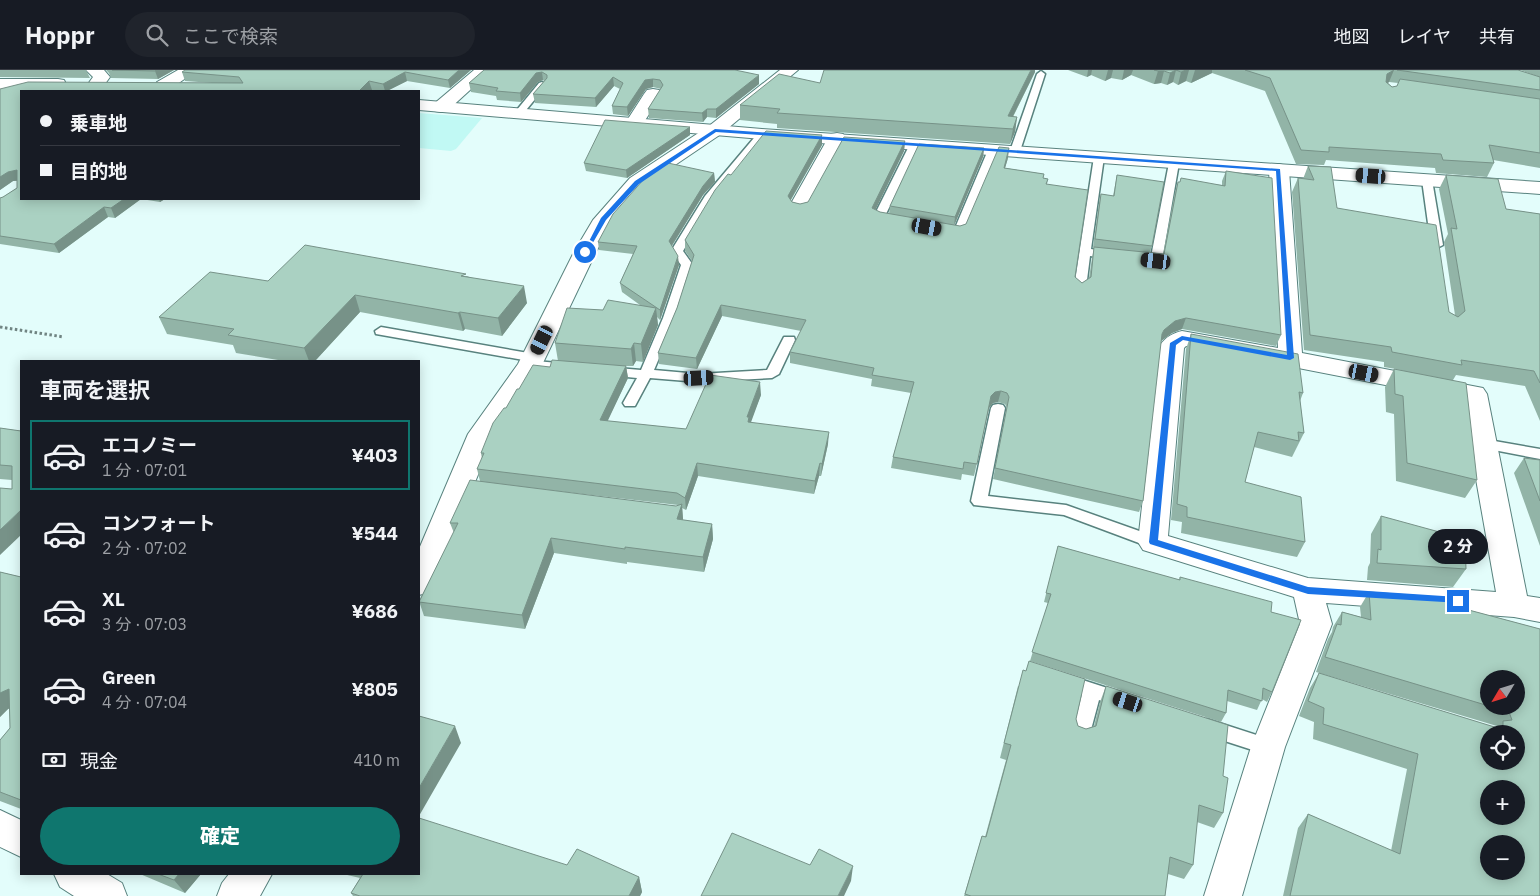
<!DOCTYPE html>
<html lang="ja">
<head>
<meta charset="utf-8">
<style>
  body { margin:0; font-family:"IBM Plex Sans","Noto Sans JP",sans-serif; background:#20242c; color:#f1f3f6; height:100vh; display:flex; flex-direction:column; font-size:19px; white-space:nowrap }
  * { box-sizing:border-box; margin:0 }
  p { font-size:16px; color:#9ea1a6 }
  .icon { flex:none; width:28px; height:28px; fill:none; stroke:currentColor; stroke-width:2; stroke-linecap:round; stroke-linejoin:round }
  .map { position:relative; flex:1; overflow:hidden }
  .drawer { position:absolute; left:20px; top:290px; width:400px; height:515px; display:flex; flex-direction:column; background:#171b24; border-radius:0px; box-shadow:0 2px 12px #0003 }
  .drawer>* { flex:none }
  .guide { position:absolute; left:20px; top:20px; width:400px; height:110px; border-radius:0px; box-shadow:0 2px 12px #0003; display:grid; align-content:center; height:110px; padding:0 20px; background:#171b24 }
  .needle { width:32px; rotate:232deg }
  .controls { position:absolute; left:1480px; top:600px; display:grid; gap:10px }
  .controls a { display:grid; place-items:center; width:45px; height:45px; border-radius:50%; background:#171b24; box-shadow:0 2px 12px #0003; font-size:25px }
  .end { position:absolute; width:22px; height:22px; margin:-11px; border:6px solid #1a73e8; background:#fff; box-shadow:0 0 0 2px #fff }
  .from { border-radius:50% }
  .bubble { position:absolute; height:35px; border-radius:18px; background:#171b24; box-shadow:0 2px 12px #0003; font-size:16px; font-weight:800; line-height:35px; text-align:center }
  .car { position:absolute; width:15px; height:30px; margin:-15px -8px; border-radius:6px; box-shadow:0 0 4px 1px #0007; background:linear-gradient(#222 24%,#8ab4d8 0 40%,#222 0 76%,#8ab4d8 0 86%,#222 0) }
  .guide b { display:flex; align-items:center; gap:18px; height:48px; font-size:19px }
  .guide b+b { border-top:1px solid #363941 }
  .guide i { width:12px; height:12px; background:#f1f3f6 }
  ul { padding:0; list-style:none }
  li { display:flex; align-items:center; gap:15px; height:70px; margin:0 10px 8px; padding:0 10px; border:2px solid transparent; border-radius:0px }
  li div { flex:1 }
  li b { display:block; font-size:19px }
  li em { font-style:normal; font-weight:800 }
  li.current { border-color:#0f766e }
  li>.icon { width:45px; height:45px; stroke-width:1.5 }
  h2 { padding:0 20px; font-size:22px; line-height:60px }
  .pay { display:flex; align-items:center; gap:12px; height:55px; padding:0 20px; font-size:19px }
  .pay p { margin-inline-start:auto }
  .cta { display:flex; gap:10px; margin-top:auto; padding:10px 20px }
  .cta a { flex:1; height:58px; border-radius:30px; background:#0f766e; color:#fff; font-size:20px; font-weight:800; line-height:58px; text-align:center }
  header { display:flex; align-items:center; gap:30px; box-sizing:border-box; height:70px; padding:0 25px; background:#171b24; border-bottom:1px solid #363941 }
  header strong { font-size:24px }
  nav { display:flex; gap:28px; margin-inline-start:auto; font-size:18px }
  .search { width:350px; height:45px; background:#20242c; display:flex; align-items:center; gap:12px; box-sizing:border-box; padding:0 18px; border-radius:28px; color:#9ea1a6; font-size:19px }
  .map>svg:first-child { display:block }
  .built { fill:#c1f9f4 }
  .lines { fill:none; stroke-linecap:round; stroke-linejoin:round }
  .lane-casing { stroke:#58827e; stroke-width:3 }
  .street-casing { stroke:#58827e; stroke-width:2 }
  .secondary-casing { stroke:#58827e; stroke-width:2 }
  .path { stroke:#708482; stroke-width:3; stroke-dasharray:2.5 2.5; stroke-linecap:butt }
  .lane { fill:#fff; fill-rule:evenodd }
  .street { fill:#fff; fill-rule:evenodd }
  .secondary { fill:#fff; fill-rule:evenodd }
  .wall { fill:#92b4a7; fill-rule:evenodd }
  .shaded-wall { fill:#779288 }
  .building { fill:#aad1c2; stroke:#779288; fill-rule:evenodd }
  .route { fill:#1a73e8 }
</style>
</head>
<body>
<header>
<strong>Hoppr</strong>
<div class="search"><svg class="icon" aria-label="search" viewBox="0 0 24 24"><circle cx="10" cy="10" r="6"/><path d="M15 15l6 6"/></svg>ここで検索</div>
<nav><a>地図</a><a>レイヤ</a><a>共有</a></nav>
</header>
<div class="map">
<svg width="1540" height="826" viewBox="0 0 1540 826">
  <rect width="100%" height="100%" fill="#e3fdfb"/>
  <path class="built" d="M419 43 482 48 456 79 451 81 419 78Z"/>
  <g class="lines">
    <defs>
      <path id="lane" d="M1041 1 1045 4 1020 81 1019 83H1011L1010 81 1037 4Z
        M542 12 547 15 545 17 522 45H516V41L539 13Z
        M762 61 767 64 714 129 683 181 693 195 676 248 654 300 699 304 767 300 784 267H794L795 270 779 304 772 308 699 312 650 308 635 336H625L623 333 637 308 606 305 599 301 606 297 641 300 663 248 681 195 671 181 705 126 759 62Z
        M915 71 920 74 885 146 897 149 899 151 893 154 875 150 873 148 910 74Z
        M993 77 998 80 965 162 959 165 943 162 941 160 943 158H955L988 80Z
        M1099 84 1104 87 1091 179 1113 183 1119 186 1113 189 1090 186 1086 218 1080 222 1074 218 1094 87Z
        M1174 90 1179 93 1162 191 1156 195 1140 192 1138 190 1140 188 1151 187 1169 93Z
        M1427 107 1432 110 1443 175 1437 178 1431 175 1422 110Z
        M381 257 534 284 541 288 536 291 569 294 576 298C570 304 529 301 523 295L529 291 376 264 375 261Z
        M998 334 1003 335 1005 338 988 426 1066 435 1159 468 1161 472 1159 476 1153 478 1147 476 1064 445 974 435 971 431 991 338 993 335Z
        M1483 369 1540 379V389L1478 377 1476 374 1478 371Z
        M1064 604 1129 625 1132 630 1129 635 1123 638 1099 630 1088 671 1081 673 1074 671 1072 665 1082 624 1058 616 1055 611 1058 606Z
        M1207 649 1275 671 1277 677 1275 683 1268 685 1200 663 1198 657 1200 651Z"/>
      <path id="street" d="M86 0H104L110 7 102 18H90L88 14 93 7Z
        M178 0H197L169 20H157L155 16 157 12Z
        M474 0H492L447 41 441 42 435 41 432 37 435 33Z
        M780 0H798L721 64 644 116 612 152 596 182 542 295 494 365 434 514 430 522 419 525V479L468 364 518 294 574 182 593 150 630 108 709 56Z
        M653 19 659 20 662 24 644 52 641 56 635 57 629 56 626 52 644 24 647 20Z
        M837 63 843 64 846 68 809 137 806 141 799 143 792 141 789 137 828 68 831 64Z
        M1279 94 1286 96 1289 100 1302 283 1483 318 1487 324 1527 526 1540 528V552L1514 547 1326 533 1332 554 1285 677 1242 826H1204L1251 677 1300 554 1294 527 1143 480 1138 472 1160 275C1166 267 1173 263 1182 261L1278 278 1269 100 1272 96ZM1186 276 1462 330 1496 522 1308 508 1168 466 1184 278Z
        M0 740 21 750V787L0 777Z
        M54 804H107L122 813 127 826H74L60 817Z
        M229 804H272L260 826H217L222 813Z"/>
      <path id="secondary" d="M0 9H58L64 10 66 14 64 18 58 19H0Z
        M419 30 762 59 1540 112V124L762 69 419 40Z"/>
    </defs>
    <use href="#lane" class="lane-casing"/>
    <use href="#street" class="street-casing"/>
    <use href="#secondary" class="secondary-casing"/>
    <path class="path" d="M0 257 64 267"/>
    <use href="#lane" class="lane"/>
    <use href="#street" class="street"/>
    <use href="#secondary" class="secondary"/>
  </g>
  <path class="wall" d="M0 0H86L90 8 0 7Z
    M106 0H174L158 9 111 8 109 3Z
    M471 0 450 18 407 11 387 21H378L372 20 21 129H165L160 132 141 129 115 148 108 147 59 183 0 174V128L3 127 17 118V111H13L0 120V19L212 13 185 11 182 2Z
    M484 0H735L759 14 716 48 707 47 703 52 649 48 648 39 661 19 653 17 646 19 628 46 613 44 612 36 620 19 614 16 596 37 535 33 533 24 544 11 543 10 538 12 521 32 497 30 496 26 471 22 469 13Z
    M1068 0H1518L1537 6 1520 0H1540V98L1493 90 1494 93 1487 107 1436 103 1435 98 1326 90 1324 95 1296 94 1265 21 1212 3 1191 13 1186 11 1178 15 1173 12 1167 15 1161 13 1154 14 1131 5 1122 10 1111 8 1105 11 1091 5 1087 7ZM1389 12 1398 13 1397 16 1392 17 1388 13Z
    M1035 2 1013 47H1017L1015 62 1010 74 777 58V54L740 50V35L820 13Z
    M690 57V65L627 108 586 101 584 93Z
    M905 71 904 81 875 140 880 142 889 144 890 136 984 78 983 87 954 155 960 156 966 154 1008 88 1005 98 1044 104 1043 108 1048 109 1047 114 1075 207 1082 213 1089 208 1092 188 1094 178 1093 177 1099 133 1101 124 1113 126 1117 105 1152 176 1150 182 1163 184 1175 122 1178 112 1222 115V111L1226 101 1281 265 1276 276 1182 259 1172 263 1161 271 1143 431 1139 442 993 409 1007 338 1005 334 998 332 993 333 989 338 974 406 962 404 961 410 891 398 893 387 911 323 871 316 872 309 790 293V282L801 261 722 246 697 299 659 294 658 283 677 238 692 191 685 181V170L731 105 822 75 791 130 792 132 800 134 808 132Z
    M1308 96 1337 138 1449 242 1455 245 1444 172 1448 164 1439 119 1446 105 1506 139 1540 144V351L1525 316 1456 305 1453 310 1477 410 1465 428 1396 411 1394 344 1386 342 1385 317 1394 299 1402 300 1384 297V292L1304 280 1292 122 1298 108 1303 109Z
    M714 103 715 112 703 125 672 176 679 195 660 250 657 247 658 255 643 292 636 291 633 296H626L628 308 607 351 686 359 761 325 750 352 828 374 821 406H819L814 424 698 406 686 440 682 438 683 450 712 454 713 469 704 502 627 492V494L554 483 525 559 424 546 419 531 454 463 450 453 480 411 477 399 482 389 481 383 506 338 519 319 558 291 555 273 603 240 640 235 622 222 620 213 633 184 599 180 598 172ZM522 417 678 435 679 436H676Z
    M467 206 527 233 502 266 465 259 463 261 360 242 315 291H284L236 283 233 275 167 264 159 247 268 211Z
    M1191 264 1303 323 1300 331 1304 363 1292 387 1254 377 1245 412 1305 472 1297 487 1181 463 1182 452 1171 450 1186 279Z
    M0 358 21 361V465L12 419V410L0 409Z
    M1524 388 1540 390V476L1514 403Z
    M1381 446 1466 499 1453 517 1367 510 1368 497 1370 493 1371 464Z
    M1058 476 1179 510 1180 507 1271 542 1272 622 1267 632 1262 629 1257 640 1227 631 1226 643 1221 652 1030 591 1048 533 1044 532Z
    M0 502 21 507V739L0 731V670L10 658V638L8 639 0 647Z
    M1369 522 1465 539 1540 559V826H1283L1298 758 1308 744 1391 781 1407 699 1313 669 1314 652 1299 646 1310 618 1319 603 1497 658V656L1316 602 1328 569 1332 562 1333 557 1342 542 1361 547 1360 537ZM1489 609 1516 636H1489Z
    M1018 616 1076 649 1078 656 1086 659 1094 656 1100 632 1106 616 1223 706V743L1214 758 1197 752 1193 795 1184 809 1168 804 1165 826H964L982 766 985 767 1006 690 1000 688Z
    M567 795 639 807 642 822 640 826H353L351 823 360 808 343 804H419Z
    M140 804H201L185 823Z"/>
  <path class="shaded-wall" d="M156 0H174L158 9 155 1Z
    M459 0H471L450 18 448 10Z
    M1031 0H1035V2L1007 58 1008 46Z
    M1088 0H1092L1091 5 1087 7Z
    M1108 0H1113L1111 8 1105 11Z
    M1124 0H1133L1131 5 1122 10Z
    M1176 0 1173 12 1167 15 1170 3Z
    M1186 0H1189L1186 11 1178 15 1181 2Z
    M1195 0H1212V3L1191 13Z
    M1394 0 1389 12 1382 17 1387 4Z
    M1158 1H1164L1161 13 1154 14Z
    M405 2 407 11 387 21H385L383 14Z
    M542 2 543 10 538 12 521 32 520 23 536 3Z
    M759 5V14L716 48V39Z
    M613 7 614 16 596 37 595 28Z
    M653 9V17L646 19 628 46 627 37 645 10Z
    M369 11 372 20 370 21H359Z
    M707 39V47L703 52 702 43Z
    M1017 47 1015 62 1010 74 1013 59Z
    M690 57V65L627 108 626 100Z
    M822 65V75L787 136 788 126Z
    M905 71 904 81 871 149 872 138Z
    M984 78 983 87 954 156 955 147Z
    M1009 78 1008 88 1002 108 1004 98Z
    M17 100 21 110 13 111 0 120V107L8 102Z
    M714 103 715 112 703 125 669 180V171L703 116Z
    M124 129H141L115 148 111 138Z
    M159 129H165L160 132Z
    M104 137 108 147 59 183 54 174Z
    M678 186 679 195 660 250V240Z
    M524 216 527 233 502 266 498 248Z
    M355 225 360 242 315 291H309L304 278Z
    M721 235 722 246 697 299 696 288Z
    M656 238 658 255 643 292 641 274Z
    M460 242 465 259 463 261 458 243Z
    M1186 248 1182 259 1172 263 1161 271 1162 264 1164 260 1175 251Z
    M634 273 636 291 633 296 631 279Z
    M626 296 628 308 602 363 600 350Z
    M760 312 761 325 750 355V360L747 347Z
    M1001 321 998 332 993 333 989 338 974 406 991 326 995 322Z
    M829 362 828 374 821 406 822 394Z
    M697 393 698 406 686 440 685 428Z
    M820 393 819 406 814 424 815 411Z
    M682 434 683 449 678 464 677 449Z
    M21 440V465L0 485V460Z
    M712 454 713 469 704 502 703 487Z
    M551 468 554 483 525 559 522 545Z
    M9 619 21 633 8 639 0 647V623Z
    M455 656 461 673 419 746V718Z
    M853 796 851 811 844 826H838Z
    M179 804H201L185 823 174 810Z
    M639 807 642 822 640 826H629Z"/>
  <path class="building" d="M112 0H156L155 1Z
    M185 0H459L448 10 405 2 383 14 369 11 359 21H21V129H124L111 138 104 137 54 174 0 166V128L3 127 17 118V100L8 102 0 107V19L28 12 243 13 239 7 182 2Z
    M484 0H735L759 5 716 39H707L702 43 648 39 663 15 660 10 653 9 645 10 627 37 612 36 623 13 613 7 595 28 533 24 547 8V5L542 2 536 3 520 23 496 21 498 18 469 13Z
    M824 0H1031L1008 46 1017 47 1013 59 777 43 780 39 740 35 779 4 820 13Z
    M1154 0H1176L1170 3 1164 1H1158Z
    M1176 0H1186L1181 2Z
    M1245 0H1394L1387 4 1386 12 1392 17 1397 16 1400 9 1540 29V83L1489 75 1494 93 1443 90 1441 84 1329 77V82L1301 80 1270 8Z
    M1397 0H1518L1540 7V20Z
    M605 50 690 57 626 100 584 93Z
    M766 61 822 65 788 126 792 132 800 134 808 132 844 67 905 71 872 138 880 142 960 156 966 154 999 77 1009 78 1004 98 1044 104 1043 108 1048 109 1046 114 1088 120 1075 207 1082 213 1091 207 1094 177 1164 184 1178 112H1180L1181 108 1225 116 1226 101 1272 108 1281 265 1186 248 1175 251 1164 260 1162 264 1143 431 995 398 1009 327 1007 323 1001 321 995 322 991 326 977 394 964 392 963 399 893 387 914 312 872 305 874 298 790 282 806 250 721 235 696 288 658 283 677 238 694 185 685 170 715 120 728 104 731 105Z
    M919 74 984 78 955 147 890 136Z
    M668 93 714 103 703 116 669 171 678 186 660 240 620 213 637 176 598 172 613 144 644 109Z
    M1308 96 1331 97 1337 138 1436 155 1449 242 1458 247 1465 241 1451 158 1457 159 1446 105 1498 109 1506 139 1540 144V313L1534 301 1461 290 1462 295 1392 282 1391 277 1310 265 1298 108 1314 110Z
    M1117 105 1164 112 1152 176 1095 169 1101 124 1114 126Z
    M305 175 466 204 461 206 524 216 498 248 460 242 458 243 355 225 304 278 228 265 234 259 159 247 210 202 268 211Z
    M608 230 656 238 641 274 634 273 631 279 555 273 567 238 603 240Z
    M1191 264 1298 284 1303 323 1299 322 1304 363 1298 362 1299 371 1258 362 1245 412 1301 427 1305 472 1187 447V437L1177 434Z
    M552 290 626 296 600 350 686 359 710 305 760 312 747 347H749L748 352 829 362 822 394 820 393 815 411 697 393 685 428 677 423 477 399 484 383H481L493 353 504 338H506L517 319H519L533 295 550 297Z
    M1394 299 1466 313 1477 410 1407 393 1403 326 1395 324Z
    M0 358 21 361V440L0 460V418L12 419V396L0 395Z
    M1524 388 1540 390V431Z
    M470 410 676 436 682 434 677 449 712 454 703 487 625 477V479L551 468 522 545 419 532 458 453H450Z
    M1381 446 1465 469 1466 499 1377 493 1378 479 1381 480Z
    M1058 476 1180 510V507L1272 532 1271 542 1301 550 1272 622 1263 618 1262 631 1228 620 1226 643 1032 582 1051 524 1046 523Z
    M0 502 21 507V730L0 722V670L10 658 9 619 0 623Z
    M1369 522 1465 529V539L1540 559V826H1290L1308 744 1400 784 1418 684 1323 654 1324 638 1308 631 1319 603 1501 659 1503 657V651L1512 650 1509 642 1491 636H1516V609H1489V636L1325 587 1337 554 1341 555 1342 542 1371 550ZM1489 664H1516V691H1489ZM1489 719H1516V746H1489ZM1489 774H1516V801H1489Z
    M1029 591 1085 609 1076 649 1078 656 1086 659 1096 656 1106 616 1228 655 1223 706 1228 708 1223 743 1199 735 1193 795 1170 787 1165 826H971L965 824 982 766 986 767 1011 675 1004 673 1023 600 1026 601Z
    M419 646 455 656 419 718Z
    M419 748 567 795 577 779 639 807 629 826H360L351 823 363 804H419Z
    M732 763 810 795 819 779 853 796 838 826H701Z
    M158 804H179L174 810Z"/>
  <path class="route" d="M715 59 1280 99 1294 288 1290 290 1183 270 1176 275 1158 470 1308 517 1458 527 1462 531 1461 533 1308 524 1150 474 1149 472 1170 273 1182 266 1287 285 1276 101 716 62 639 114 606 150 587 183H583L601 148 635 111Z"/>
</svg>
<div class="controls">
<a><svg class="needle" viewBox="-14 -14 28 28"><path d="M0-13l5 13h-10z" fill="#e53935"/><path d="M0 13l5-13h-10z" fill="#9ea1a6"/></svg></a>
<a><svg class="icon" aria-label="locate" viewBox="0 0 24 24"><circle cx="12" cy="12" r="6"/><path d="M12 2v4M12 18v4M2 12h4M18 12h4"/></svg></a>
<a>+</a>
<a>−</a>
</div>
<i class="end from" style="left:585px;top:182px"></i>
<i class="end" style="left:1458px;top:531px"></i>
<div class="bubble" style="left:1428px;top:459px;width:60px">2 分</div>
<i class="car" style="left:1371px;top:106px;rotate:274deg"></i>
<i class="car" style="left:927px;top:157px;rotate:100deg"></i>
<i class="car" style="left:1156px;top:191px;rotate:277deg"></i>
<i class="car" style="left:542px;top:270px;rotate:206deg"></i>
<i class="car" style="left:1364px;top:303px;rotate:101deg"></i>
<i class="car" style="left:699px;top:308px;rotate:87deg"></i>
<i class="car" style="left:1128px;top:632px;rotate:288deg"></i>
<div class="guide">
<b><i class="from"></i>乗車地</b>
<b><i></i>目的地</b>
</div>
<section class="drawer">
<h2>車両を選択</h2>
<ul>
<li class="current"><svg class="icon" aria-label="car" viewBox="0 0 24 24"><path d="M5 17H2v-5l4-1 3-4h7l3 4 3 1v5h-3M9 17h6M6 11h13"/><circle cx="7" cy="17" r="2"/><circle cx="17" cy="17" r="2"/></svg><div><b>エコノミー</b><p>1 分 · 07:01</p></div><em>¥403</em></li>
<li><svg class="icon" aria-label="car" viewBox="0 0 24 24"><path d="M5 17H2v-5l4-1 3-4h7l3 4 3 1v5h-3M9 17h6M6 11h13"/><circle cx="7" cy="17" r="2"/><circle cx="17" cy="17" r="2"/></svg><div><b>コンフォート</b><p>2 分 · 07:02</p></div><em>¥544</em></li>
<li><svg class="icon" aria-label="car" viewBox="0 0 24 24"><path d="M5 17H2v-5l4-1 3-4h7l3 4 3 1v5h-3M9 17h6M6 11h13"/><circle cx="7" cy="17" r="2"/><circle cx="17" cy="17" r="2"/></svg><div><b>XL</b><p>3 分 · 07:03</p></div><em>¥686</em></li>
<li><svg class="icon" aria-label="car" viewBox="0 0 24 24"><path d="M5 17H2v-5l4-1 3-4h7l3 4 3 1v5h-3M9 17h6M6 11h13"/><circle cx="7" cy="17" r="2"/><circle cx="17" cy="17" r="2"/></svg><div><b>Green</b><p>4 分 · 07:04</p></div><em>¥805</em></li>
</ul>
<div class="pay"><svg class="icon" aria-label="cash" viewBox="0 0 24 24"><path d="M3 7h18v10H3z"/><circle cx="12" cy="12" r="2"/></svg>現金<p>410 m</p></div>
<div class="cta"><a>確定</a></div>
</section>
</div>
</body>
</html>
